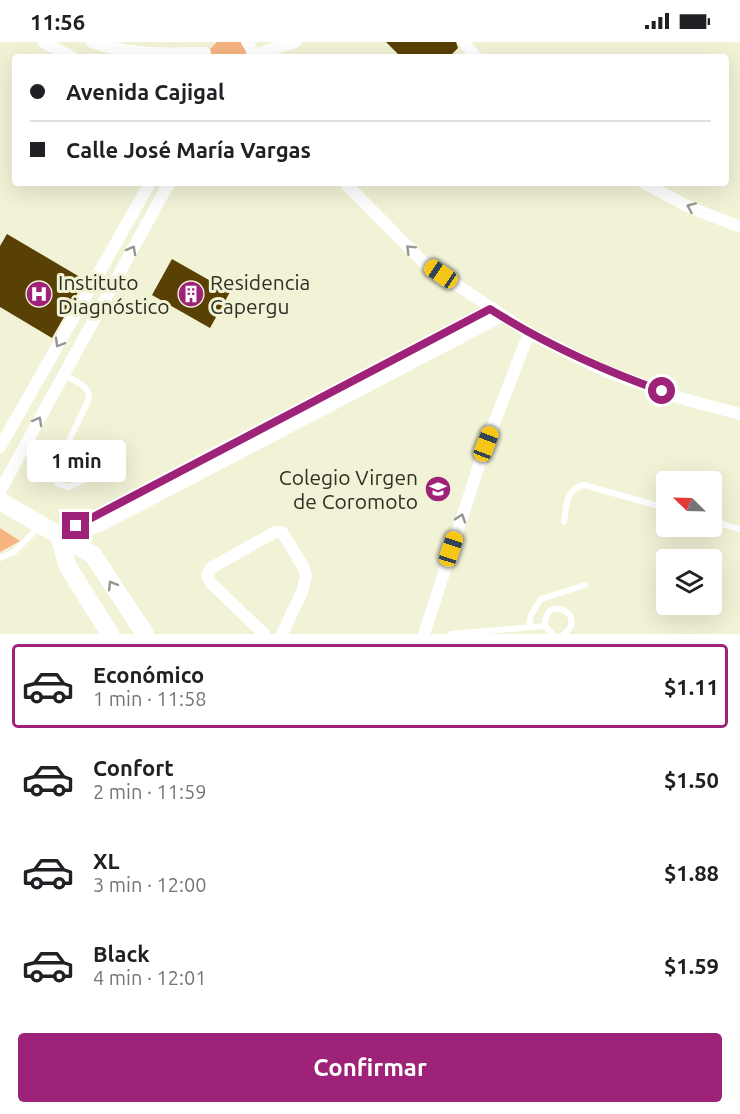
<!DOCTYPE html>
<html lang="es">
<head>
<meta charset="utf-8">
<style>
  body { margin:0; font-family:Ubuntu,sans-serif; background:#f6f6f6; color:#202124; height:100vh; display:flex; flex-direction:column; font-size:22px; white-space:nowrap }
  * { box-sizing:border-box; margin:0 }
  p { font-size:20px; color:#757577 }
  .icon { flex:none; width:33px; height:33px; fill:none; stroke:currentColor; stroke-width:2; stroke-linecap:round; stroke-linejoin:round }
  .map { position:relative; height:592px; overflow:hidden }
  .details { display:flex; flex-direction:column; background:#fff; flex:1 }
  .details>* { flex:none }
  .guide { position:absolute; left:12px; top:12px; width:717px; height:132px; border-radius:6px; box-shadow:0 6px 24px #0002; display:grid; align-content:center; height:132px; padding:0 18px; background:#fff }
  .needle { width:39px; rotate:293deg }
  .buttons { position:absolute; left:656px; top:429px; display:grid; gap:12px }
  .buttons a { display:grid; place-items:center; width:66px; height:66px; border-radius:6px; background:#fff; box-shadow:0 6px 24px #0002; font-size:30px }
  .end { position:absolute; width:27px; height:27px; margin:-14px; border:8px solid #9d2278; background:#fff; box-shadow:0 0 0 3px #fff }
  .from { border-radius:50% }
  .bubble { position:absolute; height:42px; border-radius:6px; background:#fff; box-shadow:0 6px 24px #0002; font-size:20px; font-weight:700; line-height:42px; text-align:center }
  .car { position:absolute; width:18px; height:36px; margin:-18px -9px; border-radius:8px; box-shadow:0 0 4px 2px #0007; background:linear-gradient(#f5c518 24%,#345 0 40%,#f5c518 0 76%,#345 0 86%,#f5c518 0) }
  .guide b { display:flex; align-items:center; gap:21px; height:57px; font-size:22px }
  .guide b+b { border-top:2px solid #e0e0e0 }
  .guide i { width:15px; height:15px; background:#202124 }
  ul { padding:10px 0 0; list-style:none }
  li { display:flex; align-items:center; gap:18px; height:84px; margin:0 12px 9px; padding:0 6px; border:3px solid transparent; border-radius:6px }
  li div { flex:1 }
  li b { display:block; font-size:22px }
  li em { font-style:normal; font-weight:700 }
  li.selected { border-color:#9d2278 }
  li>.icon { width:54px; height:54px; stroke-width:1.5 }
  .cta { display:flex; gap:12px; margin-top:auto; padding:12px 18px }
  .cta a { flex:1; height:69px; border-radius:6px; background:#9d2278; color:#fff; font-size:24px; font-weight:700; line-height:69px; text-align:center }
  .status { display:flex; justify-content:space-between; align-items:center; height:42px; padding:0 30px; background:#fff; direction:ltr }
  .status svg { height:16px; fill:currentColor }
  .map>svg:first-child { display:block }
  .green { fill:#f7b481 }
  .building { fill:#594004 }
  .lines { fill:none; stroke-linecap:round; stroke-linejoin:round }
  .lane { stroke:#fff; stroke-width:6 }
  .street { stroke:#fff; stroke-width:12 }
  .secondary { stroke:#fff; stroke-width:18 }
  .oneway { stroke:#979792 }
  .route { stroke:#9d2278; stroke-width:8 }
  .labels { text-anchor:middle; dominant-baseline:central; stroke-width:6; stroke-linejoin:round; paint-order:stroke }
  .poi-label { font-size:21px; fill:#2f2f24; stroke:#f1f2d6; text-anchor:start }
</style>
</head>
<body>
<div class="status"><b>11:56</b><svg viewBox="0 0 49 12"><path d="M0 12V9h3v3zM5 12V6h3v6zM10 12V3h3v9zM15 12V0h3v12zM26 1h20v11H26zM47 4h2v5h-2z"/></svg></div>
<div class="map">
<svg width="740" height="592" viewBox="0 0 740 592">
  <rect width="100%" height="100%" fill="#f1f2d6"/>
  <path class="green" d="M217 0H242L251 15H207L209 8Z
    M0 486 20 499 0 510Z"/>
  <path class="building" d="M386 0H456L458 6 449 15H401Z
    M7 192 85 238 52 296 0 265V204Z
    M172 217 230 250 210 286 152 253Z"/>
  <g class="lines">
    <path class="lane" d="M64 333C74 339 90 343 89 357L56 425 55 434 58 442 68 445 93 434
      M711 479 740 487
      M564 480C567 464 565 447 584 443L666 466
      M0 516 14 510 39 485
      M529 585 531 573 541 557 585 543
      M451 592 545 584
      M552 592 545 584C544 550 589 573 564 592"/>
    <path class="street" d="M43 0 72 15
      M92 0C131 13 164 12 205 11
      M247 0 251 6 254 15
      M464 0 476 15
      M254 13 295 0
      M345 141 424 221 529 291 605 329 680 356 740 372
      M644 141 687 164 740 185
      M0 405 150 141
      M0 449 169 141
      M72 486 491 267
      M59 493 98 485 502 274
      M264 592 211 541 207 534 211 526 275 490H282L304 526 306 534 302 550 282 592
      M424 592 486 402 529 291"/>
    <path class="secondary" d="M0 459 93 513 145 592
      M59 493 68 525 110 592"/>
  </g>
  <defs><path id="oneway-chevron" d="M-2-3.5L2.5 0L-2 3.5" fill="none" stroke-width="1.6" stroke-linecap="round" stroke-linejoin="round" transform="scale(1.5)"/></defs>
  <g class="oneway">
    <use href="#oneway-chevron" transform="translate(691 165) rotate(-156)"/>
    <use href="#oneway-chevron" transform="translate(410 207) rotate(-135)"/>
    <use href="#oneway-chevron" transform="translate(132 208) rotate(-61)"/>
    <use href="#oneway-chevron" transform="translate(59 301) rotate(120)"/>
    <use href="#oneway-chevron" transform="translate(38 379) rotate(-61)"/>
    <use href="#oneway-chevron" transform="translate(461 476) rotate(-72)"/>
    <use href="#oneway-chevron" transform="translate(112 543) rotate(-122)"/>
  </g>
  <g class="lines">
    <path class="route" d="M76 484 490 267C545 302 600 327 662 349"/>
  </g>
  <defs>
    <symbol id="hospital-disc" viewBox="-11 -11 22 22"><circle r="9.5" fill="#9d2278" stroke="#f1f2d6"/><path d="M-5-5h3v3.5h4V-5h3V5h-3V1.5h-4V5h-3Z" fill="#fff"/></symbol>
    <symbol id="building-disc" viewBox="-11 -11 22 22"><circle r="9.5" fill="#9d2278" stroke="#f1f2d6"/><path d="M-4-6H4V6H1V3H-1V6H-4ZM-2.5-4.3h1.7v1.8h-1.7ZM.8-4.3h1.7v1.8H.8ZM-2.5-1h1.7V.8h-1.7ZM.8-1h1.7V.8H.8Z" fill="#fff"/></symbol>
    <symbol id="school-disc" viewBox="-11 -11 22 22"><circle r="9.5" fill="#9d2278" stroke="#f1f2d6"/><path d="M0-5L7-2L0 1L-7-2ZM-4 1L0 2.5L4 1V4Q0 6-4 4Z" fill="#fff"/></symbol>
  </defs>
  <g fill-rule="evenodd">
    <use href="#hospital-disc" x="24" y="237" width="30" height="30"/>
    <use href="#building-disc" x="176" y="237" width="30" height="30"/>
    <use href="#school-disc" x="423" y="432" width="30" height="30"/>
  </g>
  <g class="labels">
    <g class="poi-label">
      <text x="58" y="240">Instituto<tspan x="58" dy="24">Diagnóstico</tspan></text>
      <text x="210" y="240">Residencia<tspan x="210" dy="24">Capergu</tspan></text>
      <text x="418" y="435" text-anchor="end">Colegio Virgen<tspan x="418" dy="24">de Coromoto</tspan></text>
    </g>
  </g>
</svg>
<div class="buttons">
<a><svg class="needle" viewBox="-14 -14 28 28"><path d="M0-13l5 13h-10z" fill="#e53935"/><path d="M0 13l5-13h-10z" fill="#757577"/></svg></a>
<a><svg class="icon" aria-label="layers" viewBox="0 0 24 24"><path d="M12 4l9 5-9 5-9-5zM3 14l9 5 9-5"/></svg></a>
</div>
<i class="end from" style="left:662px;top:349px"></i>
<i class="end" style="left:76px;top:484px"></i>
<div class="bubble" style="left:27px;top:398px;width:99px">1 min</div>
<i class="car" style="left:441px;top:232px;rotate:304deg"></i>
<i class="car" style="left:486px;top:402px;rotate:21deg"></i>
<i class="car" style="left:451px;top:507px;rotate:18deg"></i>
<div class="guide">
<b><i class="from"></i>Avenida Cajigal</b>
<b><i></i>Calle José María Vargas</b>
</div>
</div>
<section class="details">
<ul>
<li class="selected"><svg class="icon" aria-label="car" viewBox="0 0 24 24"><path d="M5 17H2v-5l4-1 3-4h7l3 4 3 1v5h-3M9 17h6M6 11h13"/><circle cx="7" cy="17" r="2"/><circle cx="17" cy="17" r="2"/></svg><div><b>Económico</b><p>1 min · 11:58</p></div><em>$1.11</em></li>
<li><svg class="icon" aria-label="car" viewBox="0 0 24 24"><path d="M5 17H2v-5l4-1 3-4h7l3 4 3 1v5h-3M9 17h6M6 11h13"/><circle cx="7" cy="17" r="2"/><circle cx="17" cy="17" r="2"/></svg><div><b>Confort</b><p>2 min · 11:59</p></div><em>$1.50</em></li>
<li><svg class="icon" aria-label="car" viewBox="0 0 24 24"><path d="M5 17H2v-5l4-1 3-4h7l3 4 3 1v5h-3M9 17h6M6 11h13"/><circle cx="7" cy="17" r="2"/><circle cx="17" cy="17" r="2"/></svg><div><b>XL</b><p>3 min · 12:00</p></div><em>$1.88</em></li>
<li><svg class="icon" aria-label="car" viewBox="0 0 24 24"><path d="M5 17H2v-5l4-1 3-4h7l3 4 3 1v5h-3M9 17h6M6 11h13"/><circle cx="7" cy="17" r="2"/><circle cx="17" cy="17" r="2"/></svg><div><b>Black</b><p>4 min · 12:01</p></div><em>$1.59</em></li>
</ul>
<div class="cta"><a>Confirmar</a></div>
</section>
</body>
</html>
